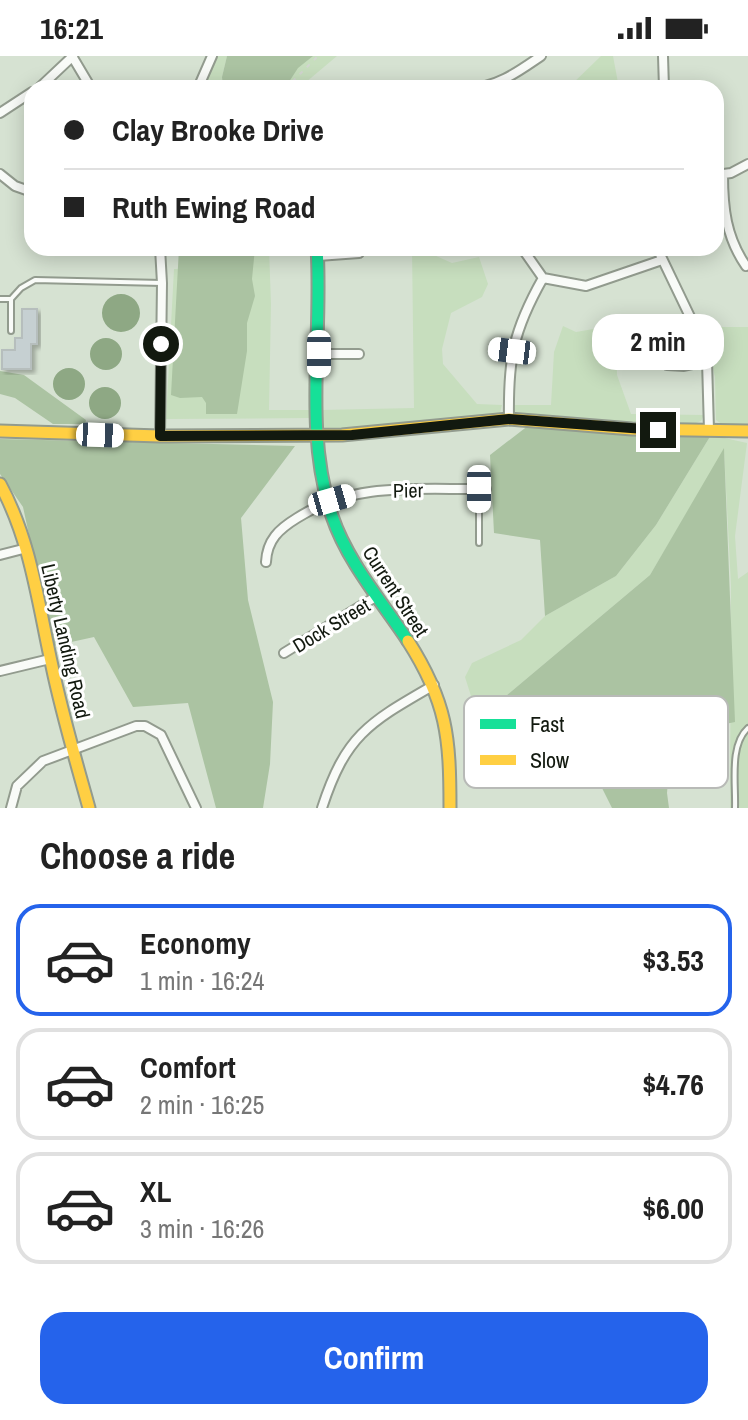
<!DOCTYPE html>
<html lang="en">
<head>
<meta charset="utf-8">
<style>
  body { margin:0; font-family:"Archivo Narrow",sans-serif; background:#f6f6f6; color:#222; height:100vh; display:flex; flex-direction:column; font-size:30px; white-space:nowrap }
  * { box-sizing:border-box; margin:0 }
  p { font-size:26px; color:#767676 }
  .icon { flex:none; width:44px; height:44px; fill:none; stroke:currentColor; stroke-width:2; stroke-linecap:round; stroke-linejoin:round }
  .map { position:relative; height:752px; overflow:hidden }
  .panel { display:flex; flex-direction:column; background:#fff; flex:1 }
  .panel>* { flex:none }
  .banner { position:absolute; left:24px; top:24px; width:700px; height:176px; border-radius:24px; box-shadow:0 4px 20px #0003; display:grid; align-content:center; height:176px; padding:0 40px; background:#fff }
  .end { position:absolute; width:36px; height:36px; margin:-18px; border:10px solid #12190f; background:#fff; box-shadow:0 0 0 4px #fff }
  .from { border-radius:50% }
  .bubble { position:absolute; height:56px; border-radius:24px; background:#fff; box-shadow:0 4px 20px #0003; font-size:26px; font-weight:800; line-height:56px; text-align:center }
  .car { position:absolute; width:24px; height:48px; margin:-24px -12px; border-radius:10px; box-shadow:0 0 6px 2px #0007; background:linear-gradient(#fff 24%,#345 0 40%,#fff 0 76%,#345 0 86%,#fff 0) }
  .banner b { display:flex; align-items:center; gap:28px; height:76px; font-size:30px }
  .banner b+b { border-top:2px solid #e0e0e0 }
  .banner i { width:20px; height:20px; background:#222 }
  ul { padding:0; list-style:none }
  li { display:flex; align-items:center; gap:24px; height:112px; margin:0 16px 12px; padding:0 24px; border:4px solid #e0e0e0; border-radius:24px }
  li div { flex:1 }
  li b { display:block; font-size:30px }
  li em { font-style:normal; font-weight:800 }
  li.active { border-color:#2563eb }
  li>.icon { width:72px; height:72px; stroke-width:1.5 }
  h2 { padding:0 40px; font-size:36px; line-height:96px }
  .primary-button { display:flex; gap:16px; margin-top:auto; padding:16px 40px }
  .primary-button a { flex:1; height:92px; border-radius:24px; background:#2563eb; color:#fff; font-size:32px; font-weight:800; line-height:92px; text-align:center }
  .status { display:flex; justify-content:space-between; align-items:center; height:56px; padding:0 40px; background:#fff; direction:ltr }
  .status svg { height:22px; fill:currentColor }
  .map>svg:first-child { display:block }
  .green { fill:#c7debe }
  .forest { fill:#abc3a2 }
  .water { fill:#8ea884 }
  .building { fill:#c6d0d2; stroke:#b6bebd; stroke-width:2; filter:url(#shadow) }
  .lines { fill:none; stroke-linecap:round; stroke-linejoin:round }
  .lane-casing { stroke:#929b8e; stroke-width:8 }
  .street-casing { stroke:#929b8e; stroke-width:12 }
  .fast-casing { stroke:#929b8e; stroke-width:15 }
  .slow-casing { stroke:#929b8e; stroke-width:15 }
  .path { stroke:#d3d6d1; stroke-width:2; stroke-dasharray:4 6; stroke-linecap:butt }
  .lane { stroke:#f9fbf8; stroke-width:4 }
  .street { stroke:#f9fbf8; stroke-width:8 }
  .fast { stroke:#16e098; stroke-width:11 }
  .slow { stroke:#ffcf43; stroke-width:11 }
  .route { stroke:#12190f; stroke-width:10 }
  .labels { text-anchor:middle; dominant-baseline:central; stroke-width:6; stroke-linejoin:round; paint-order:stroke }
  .street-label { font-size:20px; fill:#12190f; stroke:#fff }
  .key { fill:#fff; stroke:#b8bab7; stroke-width:2 }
  .key-label { font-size:22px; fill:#12190f }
</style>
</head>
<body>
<div class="status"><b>16:21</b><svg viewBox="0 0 49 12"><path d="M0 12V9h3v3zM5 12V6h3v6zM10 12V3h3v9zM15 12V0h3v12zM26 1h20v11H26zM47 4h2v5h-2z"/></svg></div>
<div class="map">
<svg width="748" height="752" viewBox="0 0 748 752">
  <defs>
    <filter id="shadow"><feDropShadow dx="3.5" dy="3.5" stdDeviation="2" flood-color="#0004"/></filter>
  </defs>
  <rect width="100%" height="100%" fill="#d6e2d2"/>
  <path class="green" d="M217 0H227L222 21 223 32H202Z
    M283 0H337L299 32H269Z
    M601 0H613L619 32H568Z
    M233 192H269L271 248 269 354H310V362L166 363 174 213 229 212Z
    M412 192H418L452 207 479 201 488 228 482 241 451 257 442 293 443 308 477 348 502 349 500 357 496 359 327 375 323 372 321 354 414 352Z
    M616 269 617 319 631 358 704 359 701 365 691 369 612 366 521 359 514 355 512 349H551L554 296 563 270 576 276Z
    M703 271H748V370L723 369 716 364 715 321Z
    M711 379 747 387 735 480 738 523 748 516V752H730L731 529 724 394 650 519 500 645 482 675 465 621 472 607 521 584 545 560 616 520 656 469Z"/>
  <path class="forest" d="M227 0H313L298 12 285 32H223L222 21Z
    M179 192H255L252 223 255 240 247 267V295L237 358H206V347L202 341 180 342 171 339Z
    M0 315 24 319 86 364 85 368H53L15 342 0 338Z
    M529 369 711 379 656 469 616 520 545 560 540 484 494 477 490 399Z
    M0 383 295 390 241 462 248 544 273 646 270 708 263 752H216L188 647 133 651 94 581 53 590 23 451 0 418Z
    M724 392 735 666 672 679 667 737 669 752H612L594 716 483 729 482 675 500 645 650 519Z"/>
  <path class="water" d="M102 257a19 19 0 1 1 38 0a19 19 0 1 1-38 0Z
    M90 298a16 16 0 1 1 32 0a16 16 0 1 1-32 0Z
    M53 328a16 16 0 1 1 32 0a16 16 0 1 1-32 0Z
    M89 347a16 16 0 1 1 32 0a16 16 0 1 1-32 0Z"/>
  <path class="building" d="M22 253H37V288H31V313H2V294H15V282H22Z"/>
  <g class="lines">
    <defs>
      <path id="lane" d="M0 243H11
        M11 275V243L21 232 35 224 162 227
        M479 433V487
        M735 752C736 728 729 689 748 672"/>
      <path id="street" d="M72 0 91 32
        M663 0 664 32
        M39 32 73 0
        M198 32 212 0
        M470 32C498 31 519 15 541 0
        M0 57 32 36
        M0 118 15 130 32 136
        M723 118C723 152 726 181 746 210
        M716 119 731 117 748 108
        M160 192 162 227 160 380
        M522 192 543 222 586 230 662 204
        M657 192 694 269 707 305 709 374
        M318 200 359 197
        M495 293 512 295
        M319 298H359
        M667 309 684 310 707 305
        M509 363C508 303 513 275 543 222
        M0 499 27 492
        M266 506C267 484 279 473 297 462 355 425 420 434 486 433
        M284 597 377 540
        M0 615 50 603
        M11 752 17 730 43 705 136 670H145L161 679 196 752
        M322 752C346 678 370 666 434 629"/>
      <path id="fast" d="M317 192C323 280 303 374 332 460 347 505 382 546 408 585"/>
      <path id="slow" d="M0 375 160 380 342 379 509 363 632 373 748 375
        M0 428C31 485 38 547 52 610 62 658 76 705 89 752
        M408 585C447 646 450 681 450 752"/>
    </defs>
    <use href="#lane" class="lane-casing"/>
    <use href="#street" class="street-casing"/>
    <use href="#fast" class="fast-casing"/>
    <use href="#slow" class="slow-casing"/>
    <path class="path" d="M275 32 287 31 318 0"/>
    <use href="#lane" class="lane"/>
    <use href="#street" class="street"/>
    <use href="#fast" class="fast"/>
    <use href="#slow" class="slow"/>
  </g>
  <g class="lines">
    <path class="route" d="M161 288 160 380 352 379 509 363 658 374"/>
  </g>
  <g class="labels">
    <g class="street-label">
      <text transform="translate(408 434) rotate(-1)">Pier</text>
      <text transform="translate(396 535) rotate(57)">Current Street</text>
      <text transform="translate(331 569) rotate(-31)">Dock Street</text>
      <text transform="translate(66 585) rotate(77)">Liberty Landing Road</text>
    </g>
  </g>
  <rect x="464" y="640" width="264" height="92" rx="12" class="key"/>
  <rect x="480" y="663" width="36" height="10" fill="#16e098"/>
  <rect x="480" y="699" width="36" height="10" fill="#ffcf43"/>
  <g class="key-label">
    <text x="530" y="676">Fast</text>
    <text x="530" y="712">Slow</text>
  </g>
</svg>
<i class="end from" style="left:161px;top:288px"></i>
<i class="end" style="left:658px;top:374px"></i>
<div class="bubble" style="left:592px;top:258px;width:132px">2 min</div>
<i class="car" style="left:512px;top:295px;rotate:277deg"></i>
<i class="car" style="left:319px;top:298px;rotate:180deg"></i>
<i class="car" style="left:100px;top:379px;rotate:92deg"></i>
<i class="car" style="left:479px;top:433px;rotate:180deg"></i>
<i class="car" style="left:332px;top:444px;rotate:74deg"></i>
<div class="banner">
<b><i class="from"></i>Clay Brooke Drive</b>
<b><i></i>Ruth Ewing Road</b>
</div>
</div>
<section class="panel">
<h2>Choose a ride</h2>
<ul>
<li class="active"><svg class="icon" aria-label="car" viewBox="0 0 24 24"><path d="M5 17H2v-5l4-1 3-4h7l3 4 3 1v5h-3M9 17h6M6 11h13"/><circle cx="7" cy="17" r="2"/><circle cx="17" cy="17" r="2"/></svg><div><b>Economy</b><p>1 min · 16:24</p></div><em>$3.53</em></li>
<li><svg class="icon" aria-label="car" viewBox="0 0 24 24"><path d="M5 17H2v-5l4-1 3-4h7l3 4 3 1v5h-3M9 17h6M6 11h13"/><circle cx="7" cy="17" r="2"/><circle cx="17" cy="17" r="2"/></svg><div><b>Comfort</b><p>2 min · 16:25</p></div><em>$4.76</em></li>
<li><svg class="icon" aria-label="car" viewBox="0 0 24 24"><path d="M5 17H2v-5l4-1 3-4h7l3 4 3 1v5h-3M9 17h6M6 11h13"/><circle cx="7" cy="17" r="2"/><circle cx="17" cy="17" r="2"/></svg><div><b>XL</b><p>3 min · 16:26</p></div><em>$6.00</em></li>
</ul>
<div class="primary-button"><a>Confirm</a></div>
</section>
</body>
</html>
